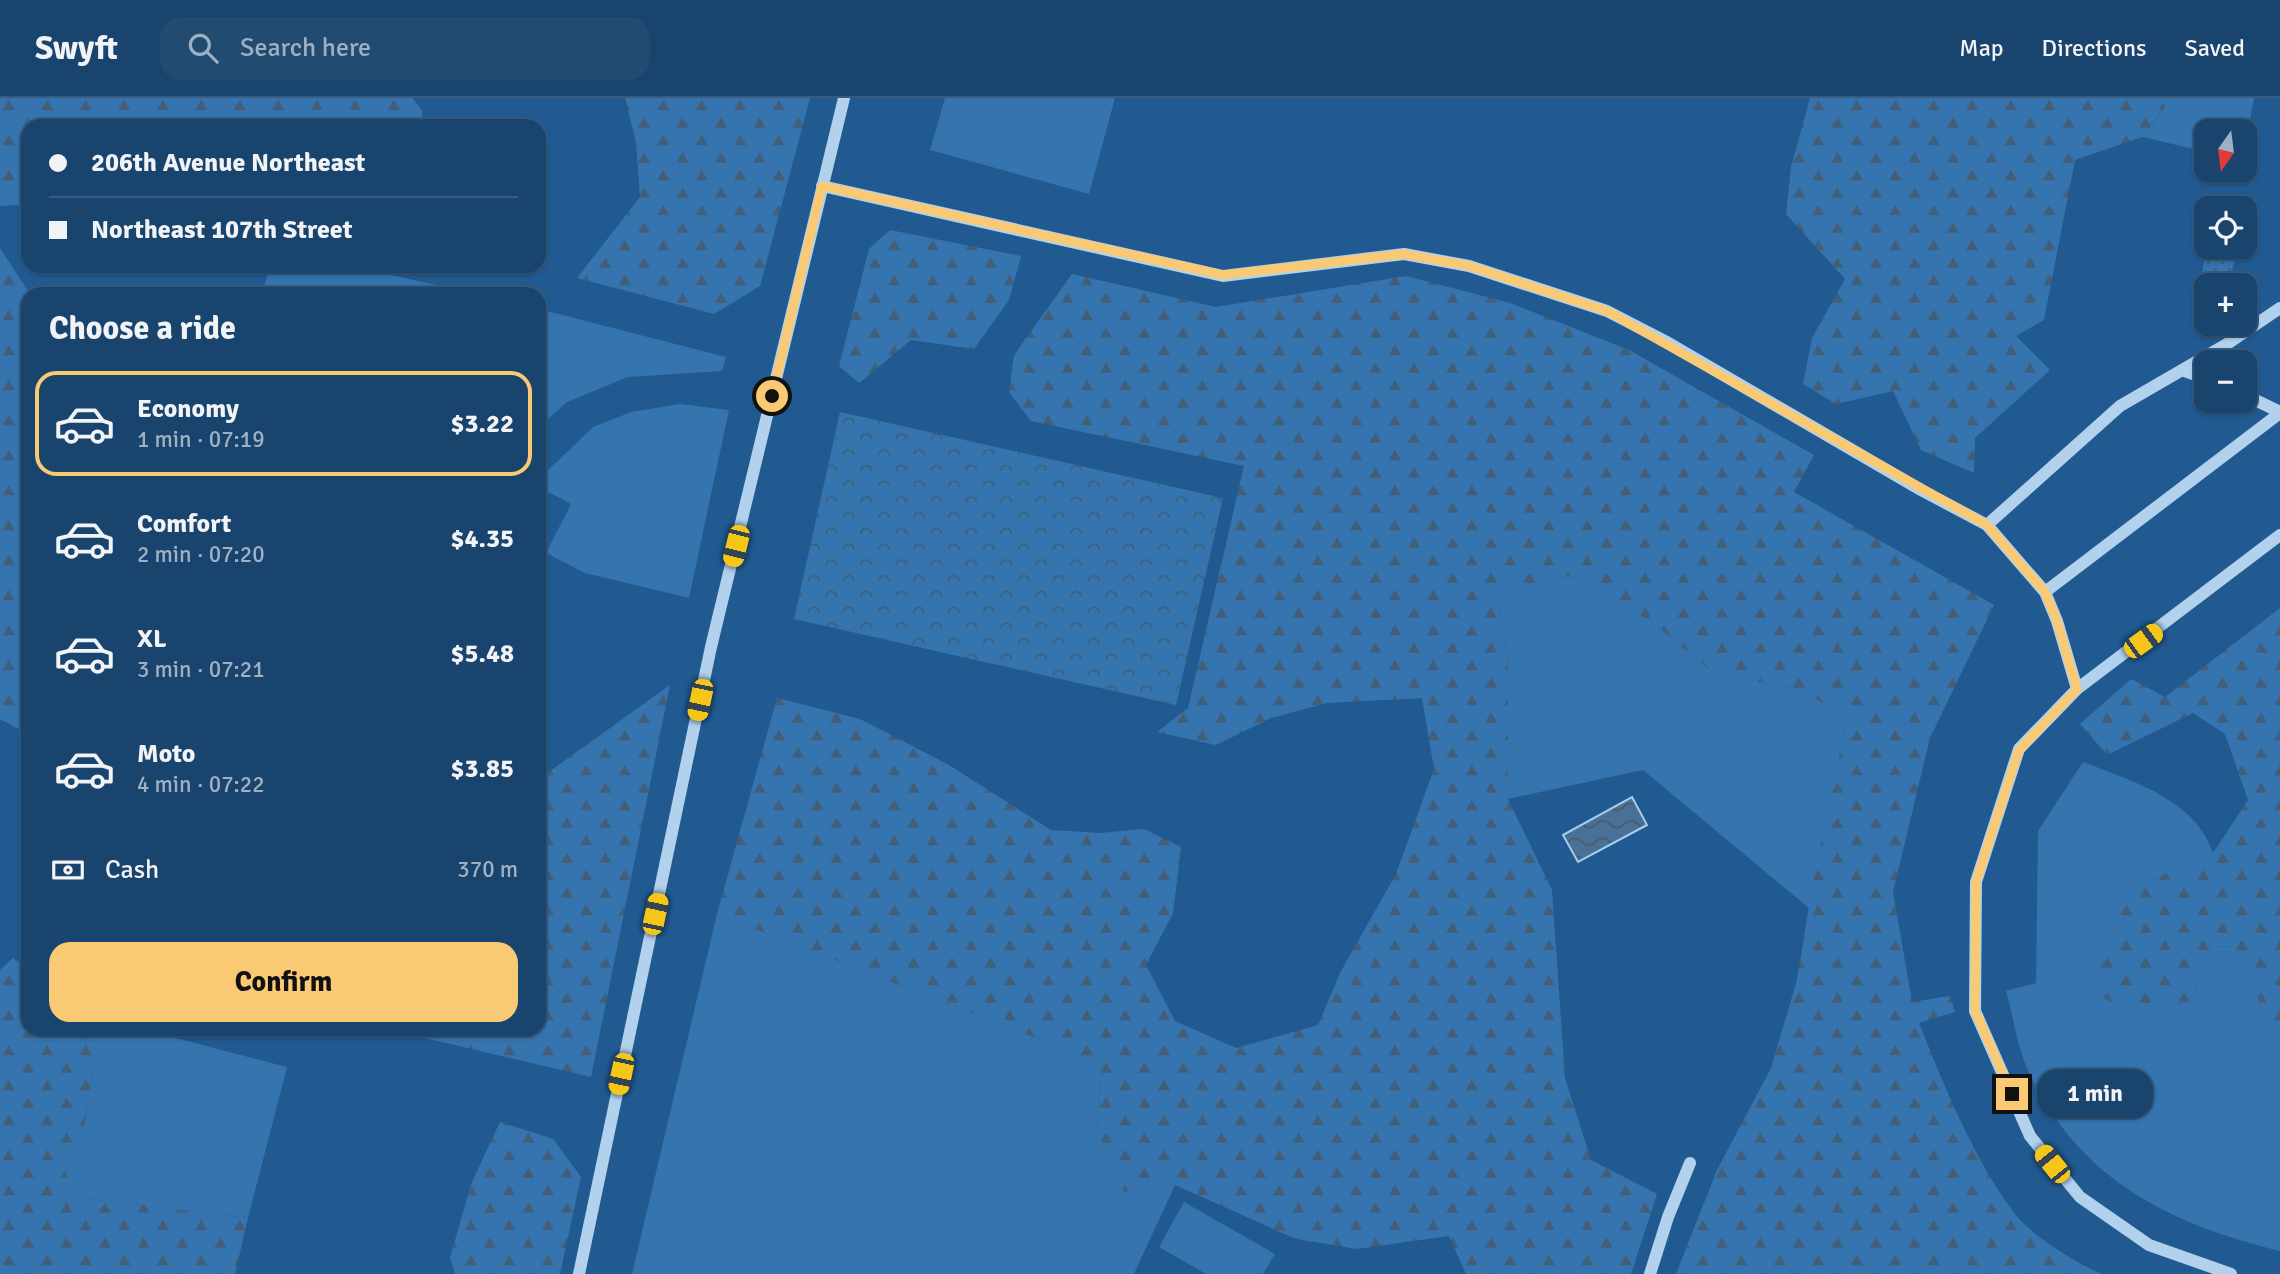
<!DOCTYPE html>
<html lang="en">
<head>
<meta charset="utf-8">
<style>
  body { margin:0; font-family:Signika,sans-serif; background:#224b72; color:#f1f3f6; height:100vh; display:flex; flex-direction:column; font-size:26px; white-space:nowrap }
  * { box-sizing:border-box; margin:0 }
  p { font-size:23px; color:#9fb0c2 }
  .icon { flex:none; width:38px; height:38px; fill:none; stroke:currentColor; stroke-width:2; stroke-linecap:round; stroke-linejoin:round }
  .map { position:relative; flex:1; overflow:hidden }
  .sheet { position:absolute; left:21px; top:189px; width:525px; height:749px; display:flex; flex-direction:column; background:#19446d; border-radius:21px; box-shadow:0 2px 5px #0004,0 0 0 2px #375c80 }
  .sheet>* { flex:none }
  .hud { position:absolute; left:21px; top:21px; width:525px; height:154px; border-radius:21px; box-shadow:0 2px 5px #0004,0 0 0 2px #375c80; display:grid; align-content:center; height:154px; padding:0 28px; background:#19446d }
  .needle { width:46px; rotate:194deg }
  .buttons { position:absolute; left:2194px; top:21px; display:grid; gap:14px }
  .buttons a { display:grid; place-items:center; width:63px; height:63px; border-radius:14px; background:#19446d; box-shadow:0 2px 5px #0004,0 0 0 2px #375c80; font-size:35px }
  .end { position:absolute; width:32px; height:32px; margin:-16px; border:9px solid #f9c974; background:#111; box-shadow:0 0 0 4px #111 }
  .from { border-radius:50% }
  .bubble { position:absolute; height:49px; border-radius:21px; background:#19446d; box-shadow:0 2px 5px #0004,0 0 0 2px #375c80; font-size:23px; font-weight:700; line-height:49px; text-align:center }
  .car { position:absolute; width:21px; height:42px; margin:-21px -10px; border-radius:9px; box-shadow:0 0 5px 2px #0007; background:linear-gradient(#f5c518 24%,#345 0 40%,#f5c518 0 76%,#345 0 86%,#f5c518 0) }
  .hud b { display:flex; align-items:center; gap:24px; height:66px; font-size:26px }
  .hud b+b { border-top:2px solid #375c80 }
  .hud i { width:18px; height:18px; background:#f1f3f6 }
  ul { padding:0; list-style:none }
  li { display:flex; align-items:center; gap:21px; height:105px; margin:0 14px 10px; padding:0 14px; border:4px solid transparent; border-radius:21px }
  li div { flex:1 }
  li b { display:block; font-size:26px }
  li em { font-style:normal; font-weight:700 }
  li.active { border-color:#f9c974 }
  li>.icon { width:63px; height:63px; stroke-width:1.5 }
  h2 { padding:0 28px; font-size:32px; line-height:84px }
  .pay { display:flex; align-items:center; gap:18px; height:77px; padding:0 28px; font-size:26px }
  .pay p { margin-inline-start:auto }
  .button { display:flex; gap:14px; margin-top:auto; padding:14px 28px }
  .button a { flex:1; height:80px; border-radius:21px; background:#f9c974; color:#111; font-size:28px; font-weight:700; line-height:80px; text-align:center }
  header { display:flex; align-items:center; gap:42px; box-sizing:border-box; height:98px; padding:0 35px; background:#19446d; border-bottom:2px solid #375c80 }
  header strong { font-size:33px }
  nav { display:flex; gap:38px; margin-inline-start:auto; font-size:24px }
  .search { width:490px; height:63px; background:#224b72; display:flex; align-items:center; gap:18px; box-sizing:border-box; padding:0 24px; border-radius:21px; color:#9fb0c2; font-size:26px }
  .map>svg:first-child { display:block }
  .grass { fill:#3574ae }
  .forest { fill:url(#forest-firs) }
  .park { fill:url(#park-crowns) }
  .garden { fill:url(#garden-dots) }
  .water { fill:url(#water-waves); stroke:#a6cdee; stroke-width:2 }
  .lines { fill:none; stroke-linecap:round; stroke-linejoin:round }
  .minor { stroke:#b2d1ed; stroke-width:12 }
  .route { stroke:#f9c974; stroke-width:9 }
</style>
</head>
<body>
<header>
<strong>Swyft</strong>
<div class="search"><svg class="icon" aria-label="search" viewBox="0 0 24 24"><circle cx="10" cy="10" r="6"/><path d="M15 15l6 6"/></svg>Search here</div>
<nav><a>Map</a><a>Directions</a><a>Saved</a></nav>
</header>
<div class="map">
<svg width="2280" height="1176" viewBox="0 0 2280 1176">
  <defs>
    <pattern id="forest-firs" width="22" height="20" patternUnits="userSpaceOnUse" patternTransform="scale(1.75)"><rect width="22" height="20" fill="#3574ae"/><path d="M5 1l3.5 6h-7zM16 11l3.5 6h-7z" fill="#425e78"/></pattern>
    <pattern id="park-crowns" width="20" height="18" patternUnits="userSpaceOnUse" patternTransform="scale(1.75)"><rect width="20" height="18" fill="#3574ae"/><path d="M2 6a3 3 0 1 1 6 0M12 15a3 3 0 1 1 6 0" fill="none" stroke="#425e78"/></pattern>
    <pattern id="garden-dots" width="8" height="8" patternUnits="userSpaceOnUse" patternTransform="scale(1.75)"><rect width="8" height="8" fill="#3574ae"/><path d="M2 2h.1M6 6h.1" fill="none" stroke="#425e78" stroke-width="1.8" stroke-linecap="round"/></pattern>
    <pattern id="water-waves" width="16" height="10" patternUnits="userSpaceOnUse" patternTransform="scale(1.75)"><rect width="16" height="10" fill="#497198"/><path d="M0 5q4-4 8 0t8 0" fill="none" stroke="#4b5b6a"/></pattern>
  </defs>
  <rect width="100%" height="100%" fill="#215a91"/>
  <path class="grass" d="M945 0H1115L1089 96 930 52Z
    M2160 0H2254L2248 33H2207V54L2142 39 2165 9Z
    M271 168H350L477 196H261Z
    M539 211 726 259 722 273 628 279 567 304 539 329Z
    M680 306 729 312 689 500 585 475 546 455 571 406 539 389V381L593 329 631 314Z
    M1569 478 1651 523 1714 575 1798 591 1847 618 1809 810 1643 672 1507 701 1508 567 1497 495Z
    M2083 664C2132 683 2195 701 2213 755L2154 781 2147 917 2192 902 2211 848 2236 849 2272 934 2280 937V1153C2169 1126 2077 1081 2027 970 2017 947 2013 918 2006 893L2036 885 2038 733Z
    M717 816 1101 965 1097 1034 1175 1087 1134 1176H632Z
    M78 931H141L287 969 248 1120 81 1100 60 1068 85 1024 95 960Z
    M1184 1104 1275 1156 1263 1176H1206L1159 1149Z"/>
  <path class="forest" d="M0 0H412L422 12V28H28V106L0 108Z
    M625 0H810L760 188 714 216 577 180 640 99 636 44Z
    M1810 0H2160L2165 8 2142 39 2075 62 2044 222 2016 238 2050 272 1975 340 1974 375 1921 352 1893 293 1836 306 1803 286 1812 240 1845 181 1786 116 1791 69Z
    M890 132 1021 158 1009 202 974 251 911 242 859 285 839 268 869 151Z
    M0 150 30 196 28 636 0 621Z
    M1072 176 1216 209 1406 178 1510 205 1629 252 1814 357 1794 394 1994 507 1930 640 1893 794 1912 904 1950 898 1955 914 1919 925C1945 990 1973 1060 2015 1116 2031 1137 2077 1166 2102 1176H1676L1717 1072 1771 970 1797 882 1814 778 1847 619 1798 591 1714 575 1651 523 1569 478 1497 495 1508 567V701L1552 792 1565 980 1591 1062 1657 1096 1631 1176H1466L1449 1138 1357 1151 1296 1141 1175 1087 1124 1094 1097 1034 1101 965 717 816 777 600 860 621 949 667 1051 732 1100 735 1144 731 1181 749 1173 815 1146 867 1175 923 1236 950 1318 927 1341 873 1396 776 1434 671 1422 600 1327 605 1271 620 1216 647 1157 634 1188 610 1244 368 1031 323 1009 294 1014 257Z
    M2280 510V937L2272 934 2236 849 2211 848 2192 902 2147 917 2097 898V870L2122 809 2154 781 2213 755 2248 702 2225 636 2193 615 2107 657 2080 626 2131 581 2165 599Z
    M670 587 591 979 387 931H539V681Z
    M13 860 28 872V931H78L95 960 85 1024 61 1068 81 1100 248 1120 235 1176H0V872Z
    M500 1024 553 1041 581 1079 560 1176H455L450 1160 471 1086Z"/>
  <path class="park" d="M840 314 1223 400 1176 607 794 521Z"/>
  <path class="garden" d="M2207 146V149H2238L2232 173 2237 187H2207V208L2199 193Z"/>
  <path class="water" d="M1632 699 1647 727 1578 764 1563 737Z"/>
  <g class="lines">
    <path class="minor" d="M822 88 1223 178 1404 156 1469 168 1607 213 1665 243 1921 392 1987 427 2045 494 2057 523 2077 591
      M2182 272 2207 281
      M2245 297 2280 314
      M1987 427 2120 308 2227 246 2280 210
      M2045 494 2280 315
      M579 1176 711 549 844 0
      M1650 1176 1668 1119 1690 1065
      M2231 1176 2149 1147 2080 1099 2030 1038 1975 913 1976 784 2019 651 2077 591 2280 437"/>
  </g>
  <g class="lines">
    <path class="route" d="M772 298 822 88 1223 177 1404 156 1469 168 1607 213 1987 427 2045 494 2057 523 2077 591 2019 652 1976 784 1975 913 2012 996"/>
  </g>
</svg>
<div class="buttons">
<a><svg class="needle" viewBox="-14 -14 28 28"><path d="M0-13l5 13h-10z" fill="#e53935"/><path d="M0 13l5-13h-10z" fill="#9fb0c2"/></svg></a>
<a><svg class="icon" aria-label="locate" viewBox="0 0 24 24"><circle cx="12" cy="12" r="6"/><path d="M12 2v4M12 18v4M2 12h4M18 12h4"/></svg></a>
<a>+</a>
<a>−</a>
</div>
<i class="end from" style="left:772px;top:298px"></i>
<i class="end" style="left:2012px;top:996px"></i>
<div class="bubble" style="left:2037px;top:971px;width:116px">1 min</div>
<i class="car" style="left:736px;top:448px;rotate:194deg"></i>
<i class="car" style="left:2143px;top:543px;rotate:54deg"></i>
<i class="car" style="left:700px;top:602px;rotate:192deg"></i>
<i class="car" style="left:655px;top:816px;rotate:12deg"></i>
<i class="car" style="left:621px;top:976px;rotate:192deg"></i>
<i class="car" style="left:2052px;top:1066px;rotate:321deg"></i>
<div class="hud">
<b><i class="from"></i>206th Avenue Northeast</b>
<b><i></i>Northeast 107th Street</b>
</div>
<section class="sheet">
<h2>Choose a ride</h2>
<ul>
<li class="active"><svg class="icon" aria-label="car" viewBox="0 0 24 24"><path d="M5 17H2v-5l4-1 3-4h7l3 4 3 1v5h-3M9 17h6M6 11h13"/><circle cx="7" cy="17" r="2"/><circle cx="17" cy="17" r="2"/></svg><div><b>Economy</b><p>1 min · 07:19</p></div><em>$3.22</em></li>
<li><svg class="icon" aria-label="car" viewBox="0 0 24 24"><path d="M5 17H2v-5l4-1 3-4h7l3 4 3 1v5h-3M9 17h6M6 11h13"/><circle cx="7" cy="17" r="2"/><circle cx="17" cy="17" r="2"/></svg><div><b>Comfort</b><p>2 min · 07:20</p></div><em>$4.35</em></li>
<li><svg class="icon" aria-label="car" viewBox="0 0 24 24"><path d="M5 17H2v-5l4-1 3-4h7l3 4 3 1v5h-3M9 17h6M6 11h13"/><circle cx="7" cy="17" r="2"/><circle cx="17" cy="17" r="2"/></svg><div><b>XL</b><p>3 min · 07:21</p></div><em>$5.48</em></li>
<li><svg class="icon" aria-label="car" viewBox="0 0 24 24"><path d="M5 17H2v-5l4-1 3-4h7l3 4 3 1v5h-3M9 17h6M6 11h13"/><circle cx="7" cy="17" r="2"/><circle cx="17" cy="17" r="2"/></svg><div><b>Moto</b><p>4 min · 07:22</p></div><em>$3.85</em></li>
</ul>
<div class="pay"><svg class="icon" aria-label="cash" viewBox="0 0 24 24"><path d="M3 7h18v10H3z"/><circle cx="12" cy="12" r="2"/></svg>Cash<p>370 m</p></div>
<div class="button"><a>Confirm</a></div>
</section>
</div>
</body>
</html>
